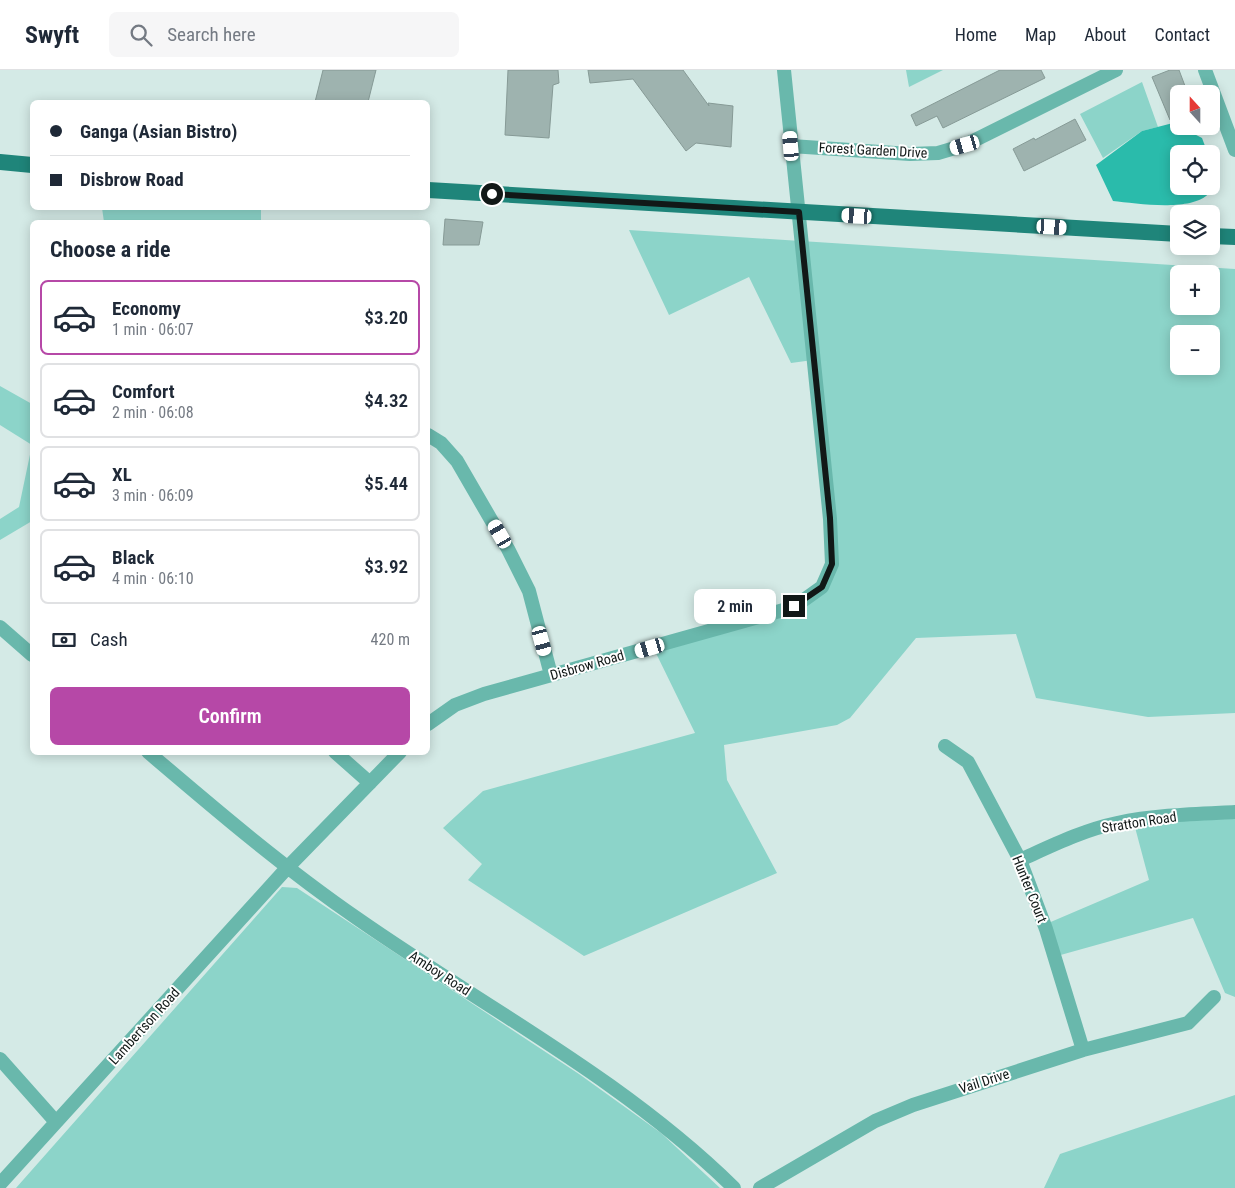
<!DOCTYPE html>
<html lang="en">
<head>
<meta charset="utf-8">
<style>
  body { margin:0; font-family:"Roboto Condensed",sans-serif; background:#f6f6f7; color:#1f2937; height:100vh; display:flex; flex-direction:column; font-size:19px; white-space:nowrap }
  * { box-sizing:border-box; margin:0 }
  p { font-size:16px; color:#747a83 }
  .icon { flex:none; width:28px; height:28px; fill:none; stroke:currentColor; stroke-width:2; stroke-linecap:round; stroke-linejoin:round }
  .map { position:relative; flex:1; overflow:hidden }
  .panel { position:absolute; left:30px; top:150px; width:400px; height:535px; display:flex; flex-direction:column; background:#fff; border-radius:8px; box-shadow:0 2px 12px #0003 }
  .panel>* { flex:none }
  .top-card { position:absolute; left:30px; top:30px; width:400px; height:110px; border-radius:8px; box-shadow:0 2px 12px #0003; display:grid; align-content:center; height:110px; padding:0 20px; background:#fff }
  .needle { width:32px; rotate:339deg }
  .tools { position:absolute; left:1170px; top:15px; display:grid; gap:10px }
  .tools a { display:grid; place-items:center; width:50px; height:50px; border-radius:8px; background:#fff; box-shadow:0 2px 12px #0003; font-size:25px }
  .end { position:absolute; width:22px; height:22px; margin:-11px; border:6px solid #111817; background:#fff; box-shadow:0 0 0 2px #fff }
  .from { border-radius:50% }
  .bubble { position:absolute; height:35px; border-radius:8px; background:#fff; box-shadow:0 2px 12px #0003; font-size:16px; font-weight:600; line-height:35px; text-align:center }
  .car { position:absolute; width:15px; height:30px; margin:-15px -8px; border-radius:6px; box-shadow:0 0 4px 1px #0007; background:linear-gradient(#fff 24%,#345 0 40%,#fff 0 76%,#345 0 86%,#fff 0) }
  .top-card b { display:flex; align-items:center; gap:18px; height:48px; font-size:19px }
  .top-card b+b { border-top:1px solid #e0e1e3 }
  .top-card i { width:12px; height:12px; background:#1f2937 }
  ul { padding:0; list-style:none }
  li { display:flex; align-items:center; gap:15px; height:75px; margin:0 10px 8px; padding:0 10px; border:2px solid #e0e1e3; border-radius:8px }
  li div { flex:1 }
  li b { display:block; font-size:19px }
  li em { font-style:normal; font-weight:600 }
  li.active { border-color:#b648a7 }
  li>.icon { width:45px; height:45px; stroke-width:1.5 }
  h2 { padding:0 20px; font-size:22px; line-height:60px }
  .pay { display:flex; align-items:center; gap:12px; height:55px; padding:0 20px; font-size:19px }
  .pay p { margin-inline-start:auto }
  .action { display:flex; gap:10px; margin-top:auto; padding:10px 20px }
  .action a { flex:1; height:58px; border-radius:8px; background:#b648a7; color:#fff; font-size:20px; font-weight:600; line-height:58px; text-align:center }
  header { display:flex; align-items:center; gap:30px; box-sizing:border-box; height:70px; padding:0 25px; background:#fff; border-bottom:1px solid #e0e1e3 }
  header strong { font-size:24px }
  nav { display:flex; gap:28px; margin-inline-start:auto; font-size:18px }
  .search { width:350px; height:45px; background:#f6f6f7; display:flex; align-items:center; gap:12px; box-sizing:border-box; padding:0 18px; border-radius:8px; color:#747a83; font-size:19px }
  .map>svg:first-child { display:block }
  .green { fill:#8cd4c9; fill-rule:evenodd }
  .water { fill:#2abbab }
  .building { fill:#9eb3af; stroke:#869a96 }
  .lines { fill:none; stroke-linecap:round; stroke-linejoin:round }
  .minor { stroke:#69b8ac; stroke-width:14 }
  .major { stroke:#1f857a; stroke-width:16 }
  .route { stroke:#111817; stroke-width:6 }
  .labels { text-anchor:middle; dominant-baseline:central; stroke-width:4; stroke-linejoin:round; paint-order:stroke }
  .street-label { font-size:14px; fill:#111817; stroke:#fff }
</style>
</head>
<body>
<header>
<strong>Swyft</strong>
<div class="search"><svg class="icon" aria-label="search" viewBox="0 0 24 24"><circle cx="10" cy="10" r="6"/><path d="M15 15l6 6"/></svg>Search here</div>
<nav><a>Home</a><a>Map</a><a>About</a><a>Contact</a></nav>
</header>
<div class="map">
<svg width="1235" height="1118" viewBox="0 0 1235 1118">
  <rect width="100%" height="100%" fill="#d4eae6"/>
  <path class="green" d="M906 0H943L909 17Z
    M1142 12 1158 57 1142 61 1103 88 1080 44Z
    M102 138H261V152H104Z
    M629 160 1235 199V643L1148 647 1036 628 1016 564 916 568 850 648 837 655 724 675 727 710 777 803 584 886 468 810 482 794 443 758 483 721 695 663 653 577 793 539 819 521 829 475 813 290 791 293 749 207 669 245ZM1179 204H1211V236H1179ZM1179 264H1211V296H1179Z
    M0 316 32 334V451L0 470V449L19 437 32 375 0 355Z
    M1235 739V927L1225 923 1193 848 1057 886 1046 854 1149 810 1132 746Z
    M282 817 297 818 579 1004 661 1063 720 1118H16Z
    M1235 1025V1118H1044L1060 1084Z"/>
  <path class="water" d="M1173 53 1202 68 1208 84H1179V116H1211V91C1234 150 1144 134 1113 131L1096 95 1142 61Z"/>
  <path class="building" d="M323 0H376L368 32H315Z
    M508 0H558L559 13 553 15 549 68 505 65Z
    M588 0H683L709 36 708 33 733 36 731 77 696 73 686 81 633 9 590 13Z
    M1000 0H1041L1045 8 943 58 937 46 916 56 911 45Z
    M1170 0H1179L1188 24H1179V46L1170 50 1152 7Z
    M1075 49 1086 70 1024 101 1013 79 1034 68 1035 70Z
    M445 149 483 152 479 175H443Z"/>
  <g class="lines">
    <path class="minor" d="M1205 0 1235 80
      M791 76 910 84 938 83 965 75 1116 0
      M428 365 441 373 457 391 508 479 529 521 551 605
      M0 557 32 585
      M428 654 455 635 484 624 794 537 822 517 832 494 830 449 784 0
      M945 676 968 692 1020 790 1046 859 1083 980
      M148 682C216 740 284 798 358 849 484 937 623 1009 734 1118
      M335 682 370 713
      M1020 790C1051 776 1083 760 1117 753 1155 745 1195 744 1235 742
      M0 989 56 1052
      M0 1114 287 798 400 682
      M760 1118 875 1051 913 1035 1083 980 1188 953 1214 927"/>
    <path class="major" d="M0 92 32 95
      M428 120 1179 164
      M1211 166 1235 167"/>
  </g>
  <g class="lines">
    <path class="route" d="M492 124 799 142 830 448 832 494 822 517 794 536"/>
  </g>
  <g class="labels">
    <g class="street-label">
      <text transform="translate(873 80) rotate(3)">Forest Garden Drive</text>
      <text transform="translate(587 595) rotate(-16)">Disbrow Road</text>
      <text transform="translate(1139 752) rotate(-9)">Stratton Road</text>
      <text transform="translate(1030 819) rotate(68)">Hunter Court</text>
      <text transform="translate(440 903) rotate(33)">Amboy Road</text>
      <text transform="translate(144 956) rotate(-48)">Lambertson Road</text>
      <text transform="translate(984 1011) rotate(-18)">Vail Drive</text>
    </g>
  </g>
</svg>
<div class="tools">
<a><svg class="needle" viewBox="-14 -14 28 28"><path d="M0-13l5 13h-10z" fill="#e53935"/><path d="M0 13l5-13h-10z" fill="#747a83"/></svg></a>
<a><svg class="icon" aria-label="locate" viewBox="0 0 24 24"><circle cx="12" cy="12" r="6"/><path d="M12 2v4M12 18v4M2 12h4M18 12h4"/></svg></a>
<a><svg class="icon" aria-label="layers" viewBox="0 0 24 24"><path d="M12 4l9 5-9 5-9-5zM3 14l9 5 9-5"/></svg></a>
<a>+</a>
<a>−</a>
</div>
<i class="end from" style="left:492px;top:124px"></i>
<i class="end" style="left:794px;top:536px"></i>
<div class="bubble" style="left:694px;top:519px;width:82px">2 min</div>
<i class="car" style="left:965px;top:75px;rotate:254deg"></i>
<i class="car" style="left:791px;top:76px;rotate:355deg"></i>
<i class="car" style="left:857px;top:146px;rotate:273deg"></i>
<i class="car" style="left:1052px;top:157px;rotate:93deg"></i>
<i class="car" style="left:500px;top:464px;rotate:330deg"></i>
<i class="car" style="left:542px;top:571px;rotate:165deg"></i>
<i class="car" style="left:650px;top:578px;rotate:254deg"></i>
<div class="top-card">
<b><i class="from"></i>Ganga (Asian Bistro)</b>
<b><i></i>Disbrow Road</b>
</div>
<section class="panel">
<h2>Choose a ride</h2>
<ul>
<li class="active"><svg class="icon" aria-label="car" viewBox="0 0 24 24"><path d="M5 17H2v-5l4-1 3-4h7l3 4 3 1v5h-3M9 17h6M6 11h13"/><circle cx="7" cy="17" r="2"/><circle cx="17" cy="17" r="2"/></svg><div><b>Economy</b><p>1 min · 06:07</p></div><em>$3.20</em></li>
<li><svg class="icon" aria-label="car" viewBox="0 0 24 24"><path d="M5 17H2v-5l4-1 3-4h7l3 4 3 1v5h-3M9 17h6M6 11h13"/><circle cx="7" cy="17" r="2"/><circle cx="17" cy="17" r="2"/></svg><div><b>Comfort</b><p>2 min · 06:08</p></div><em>$4.32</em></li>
<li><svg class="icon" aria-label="car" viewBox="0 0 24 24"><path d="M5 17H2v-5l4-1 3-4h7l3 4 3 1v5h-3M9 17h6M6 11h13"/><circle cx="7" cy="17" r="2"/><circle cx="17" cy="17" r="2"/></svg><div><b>XL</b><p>3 min · 06:09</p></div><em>$5.44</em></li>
<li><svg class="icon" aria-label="car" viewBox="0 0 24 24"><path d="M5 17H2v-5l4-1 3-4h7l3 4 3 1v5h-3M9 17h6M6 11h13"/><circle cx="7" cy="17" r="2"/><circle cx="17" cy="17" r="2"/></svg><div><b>Black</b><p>4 min · 06:10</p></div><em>$3.92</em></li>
</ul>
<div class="pay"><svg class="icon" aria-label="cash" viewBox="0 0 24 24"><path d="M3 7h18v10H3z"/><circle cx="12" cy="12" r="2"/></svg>Cash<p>420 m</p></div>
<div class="action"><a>Confirm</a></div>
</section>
</div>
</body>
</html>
